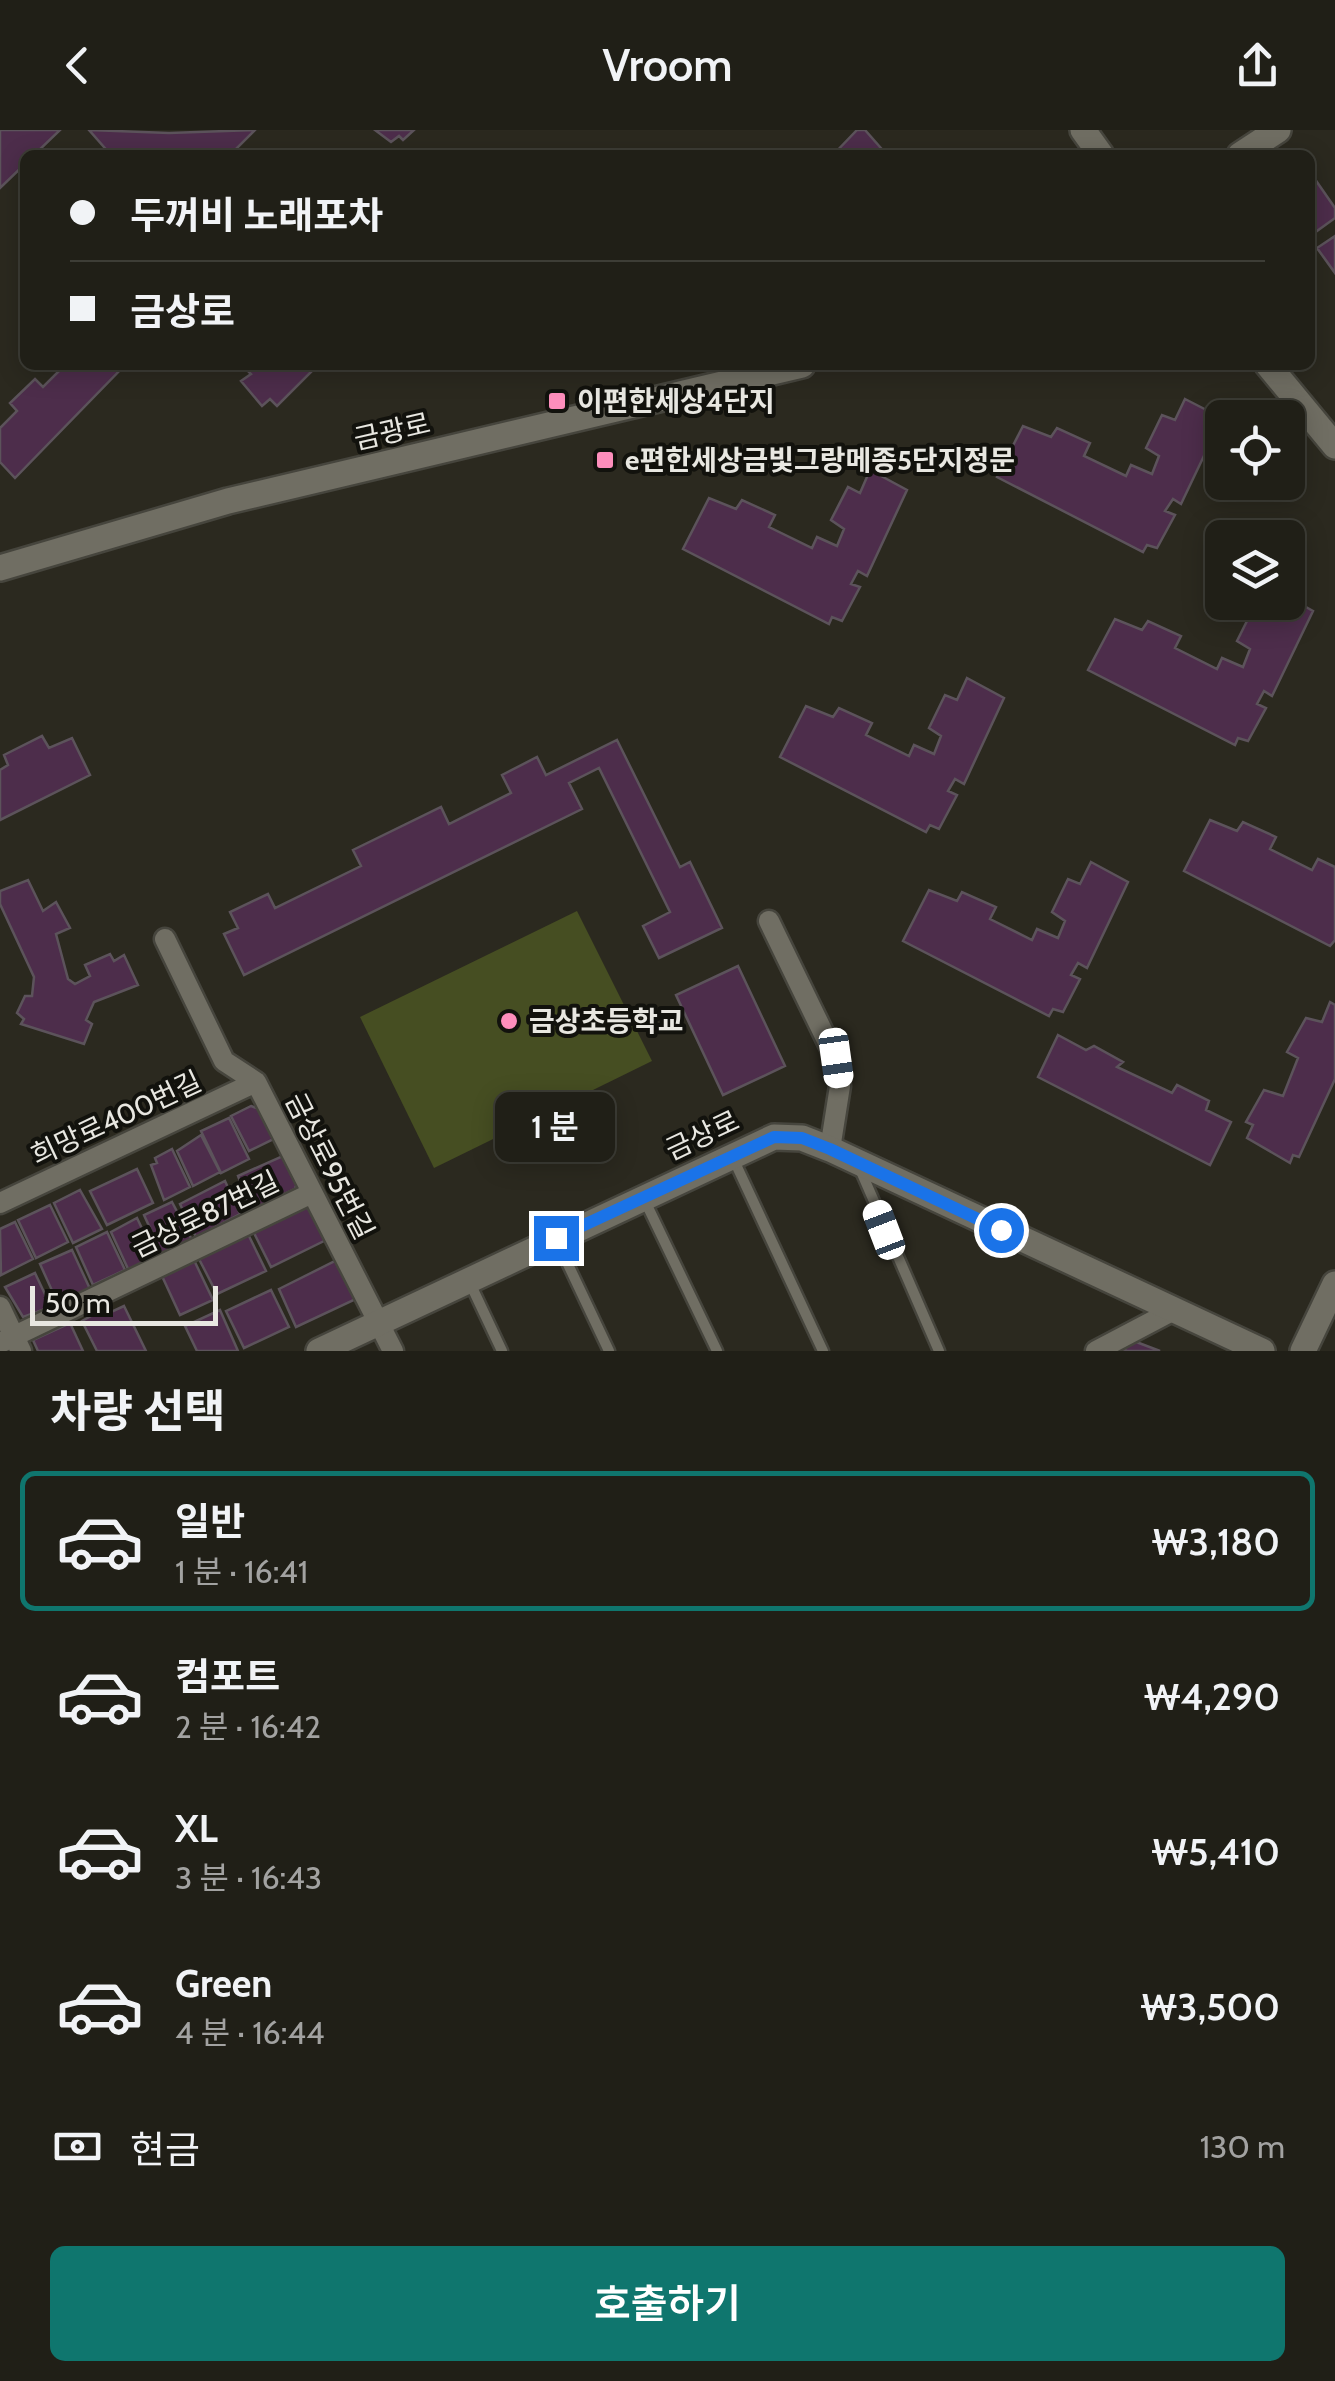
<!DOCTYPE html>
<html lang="ko">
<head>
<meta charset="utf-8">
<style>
  body { margin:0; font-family:Cabin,"Noto Sans KR",sans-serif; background:#2d2c24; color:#f1f3f6; height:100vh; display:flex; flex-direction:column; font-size:38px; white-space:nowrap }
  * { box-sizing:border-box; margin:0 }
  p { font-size:32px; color:#a2a2a1 }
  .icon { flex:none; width:55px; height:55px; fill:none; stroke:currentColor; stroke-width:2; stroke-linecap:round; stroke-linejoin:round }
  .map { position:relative; height:1221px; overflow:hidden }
  .drawer { display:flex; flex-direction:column; background:#201f17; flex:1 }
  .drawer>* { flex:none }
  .banner { position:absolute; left:20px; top:20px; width:1295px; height:220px; border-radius:15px; box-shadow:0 5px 25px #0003,0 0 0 2px #3d3d36; display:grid; align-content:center; height:220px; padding:0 50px; background:#201f17 }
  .buttons { position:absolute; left:1205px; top:270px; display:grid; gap:20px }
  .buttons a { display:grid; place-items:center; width:100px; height:100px; border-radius:15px; background:#201f17; box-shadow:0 5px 25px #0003,0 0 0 2px #3d3d36; font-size:50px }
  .scale { position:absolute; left:30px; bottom:25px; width:188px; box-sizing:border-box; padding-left:10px; border:5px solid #e8e7e1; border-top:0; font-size:28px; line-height:35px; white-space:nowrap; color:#e8e7e1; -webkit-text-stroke:8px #12120d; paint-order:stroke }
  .end { position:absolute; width:45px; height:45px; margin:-22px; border:12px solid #1a73e8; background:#fff; box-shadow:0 0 0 5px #fff }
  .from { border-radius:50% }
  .bubble { position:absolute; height:70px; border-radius:15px; background:#201f17; box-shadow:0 5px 25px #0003,0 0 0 2px #3d3d36; font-size:32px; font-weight:600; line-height:70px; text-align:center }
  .car { position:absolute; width:30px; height:60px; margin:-30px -15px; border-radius:12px; box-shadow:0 0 8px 2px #0007; background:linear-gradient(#fff 24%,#345 0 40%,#fff 0 76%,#345 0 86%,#fff 0) }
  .banner b { display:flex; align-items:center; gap:35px; height:95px; font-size:38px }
  .banner b+b { border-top:2px solid #3d3d36 }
  .banner i { width:25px; height:25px; background:#f1f3f6 }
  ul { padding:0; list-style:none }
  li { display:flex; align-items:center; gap:30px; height:140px; margin:0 20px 15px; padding:0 30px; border:5px solid transparent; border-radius:15px }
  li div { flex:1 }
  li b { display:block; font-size:38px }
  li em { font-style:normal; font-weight:600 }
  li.current { border-color:#0f766e }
  li>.icon { width:90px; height:90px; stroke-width:1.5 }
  h2 { padding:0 50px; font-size:45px; line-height:120px }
  .pay { display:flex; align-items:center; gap:25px; height:110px; padding:0 50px; font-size:38px }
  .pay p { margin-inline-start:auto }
  .cta { display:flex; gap:20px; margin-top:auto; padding:20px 50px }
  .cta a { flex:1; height:115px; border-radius:15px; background:#0f766e; color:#fff; font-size:40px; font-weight:600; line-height:115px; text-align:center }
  header { display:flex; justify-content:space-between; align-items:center; height:130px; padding:0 50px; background:#201f17; font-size:45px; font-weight:600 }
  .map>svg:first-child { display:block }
  .green { fill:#464e22 }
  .building { fill:#4d2d4b; stroke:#5c535b; stroke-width:2.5 }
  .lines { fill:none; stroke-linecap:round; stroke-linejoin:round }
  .service-casing { stroke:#46453d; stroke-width:15 }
  .minor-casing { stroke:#46453d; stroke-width:25 }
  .tertiary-casing { stroke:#46453d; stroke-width:30 }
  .service { stroke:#706e63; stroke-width:10 }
  .minor { stroke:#706e63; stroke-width:20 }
  .tertiary { stroke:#706e63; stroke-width:25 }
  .route { stroke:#1a73e8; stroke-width:12 }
  .poi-dot { fill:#fe8ebc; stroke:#12120d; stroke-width:4 }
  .labels { text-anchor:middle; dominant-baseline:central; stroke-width:8; stroke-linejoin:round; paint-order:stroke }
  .poi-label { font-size:28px; font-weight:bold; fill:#e8e7e1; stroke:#12120d; text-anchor:start }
  .street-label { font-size:28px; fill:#e8e7e1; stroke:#12120d }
</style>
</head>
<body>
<header><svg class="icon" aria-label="back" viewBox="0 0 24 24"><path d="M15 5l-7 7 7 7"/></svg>Vroom<svg class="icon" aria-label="share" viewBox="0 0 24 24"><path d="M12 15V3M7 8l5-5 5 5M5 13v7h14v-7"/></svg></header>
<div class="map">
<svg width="1335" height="1221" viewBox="0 0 1335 1221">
  <rect width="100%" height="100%" fill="#2b291f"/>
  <path class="green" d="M577 781 652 931 434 1038 360 887Z"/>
  <path class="building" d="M0 0H60L34 25H25V34L0 58Z
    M89 0 169 3 255 0 230 25H111Z
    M375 0H414L403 10 399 6 391 12Z
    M857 0H865L887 25H833Z
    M1310 42 1335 78V88L1310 106Z
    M1335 106V143L1317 118Z
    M65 235H125L15 348 0 332V298L17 281 10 273 35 249 43 257Z
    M242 235H318L277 276 270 269 262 276 241 251 251 244Z
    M1185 269 1222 288 1181 374 1173 369 1165 381 1175 385 1157 418 1147 415 1143 422 997 347 1023 296 1051 307 1057 298 1090 313 1084 326 1126 346 1131 335 1152 344 1159 326 1146 318 1162 285 1175 290Z
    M870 340 907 360 867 446 858 441 851 454 860 457 842 491 832 487 829 494 683 419 709 368 736 379 742 370 775 385 769 397 812 418 817 407 837 416 844 399 831 390 848 357 860 363Z
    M1288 467 1313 481 1272 566 1264 561 1257 574 1266 578 1248 611 1238 608 1235 615 1088 540 1115 489 1142 500 1148 491 1181 506 1175 518 1217 539 1222 528 1243 537 1250 519 1237 511 1254 477 1266 483 1271 472H1288Z
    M967 548 1004 568 964 654 955 649 948 661 957 665 939 699 930 695 926 702 780 627 806 576 833 587 839 578 872 593 866 605 909 626 914 615 934 624 941 606 929 598 945 565 957 570Z
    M42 606 49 618 72 608 90 645 0 690V640L8 635 4 625Z
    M617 610 680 737 690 732 722 798 659 828 643 796 670 782 599 638 569 653 582 679 244 845 224 804 238 798 230 782 268 764 275 778 361 736 353 720 441 677 449 694 511 663 502 645 537 627 546 645Z
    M1210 690 1237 701 1243 692 1276 707 1270 719 1312 740 1318 729 1335 737V810L1330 816 1184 741Z
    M1091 732 1128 752 1087 838 1078 833 1071 845 1080 849 1063 882 1053 879 1049 886 903 811 929 760 957 771 962 762 996 777 990 789 1032 810 1037 799 1058 808 1065 791 1052 782 1068 749 1080 754Z
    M28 750 43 781 56 772 70 798 56 804 68 849 75 854 90 846 85 835 110 824 114 831 124 825 138 855 94 872 86 890 92 894 84 914 21 894 24 889 17 883 25 866H32L34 847 0 774V761Z
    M738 836 785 936 723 965 676 865Z
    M1330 872 1335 875V949L1299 1027 1293 1025 1290 1033 1247 1008 1253 995 1246 992 1264 960 1283 966 1298 928 1287 922 1306 888 1322 892Z
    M1058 905 1086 920 1094 916 1123 932 1117 937 1172 963 1177 955 1209 971 1206 980 1231 992 1210 1035 1038 947Z
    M251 976 270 983 280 1006 249 1021 231 986Z
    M229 988 249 1029 221 1043 201 1001Z
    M201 1005 220 1042 193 1056 177 1021Z
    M172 1019 190 1057 164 1070 151 1035 157 1033 155 1028Z
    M285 1025 298 1050 295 1059 251 1080 238 1046Z
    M137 1039 153 1073 107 1095 90 1061Z
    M225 1051 240 1084 196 1107 180 1074Z
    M80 1060 102 1099 73 1113 54 1073Z
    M172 1072 192 1110 162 1124 144 1085Z
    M50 1075 68 1112 36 1128 18 1090Z
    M303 1076 311 1080 326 1110 271 1137 253 1101Z
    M137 1088 156 1128 129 1141 111 1102Z
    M15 1092 33 1129 1 1145 0 1099Z
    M107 1102 125 1140 93 1155 76 1117Z
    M248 1104 266 1141 217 1164 198 1127Z
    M72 1120 90 1159 68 1169 65 1164 54 1165 40 1134Z
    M193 1128 213 1170 180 1185 162 1146Z
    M337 1130 356 1169 296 1197 279 1159Z
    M35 1143 51 1177 23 1187 5 1157Z
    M271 1160 289 1197 244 1218 226 1181Z
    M124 1176 146 1221H97L82 1191 104 1179 107 1184Z
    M220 1180 238 1221H197L185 1196Z
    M70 1193 83 1221H38L33 1210Z
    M1131 1210 1160 1221H1124Z"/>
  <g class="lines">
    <defs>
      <path id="service" d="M732 1026 823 1221
        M860 1039 939 1221
        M645 1071 717 1221
        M556 1109 609 1221
        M469 1151 502 1221"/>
      <path id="minor" d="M769 791 836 929 840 956 830 1019
        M165 809 224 931 256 952 393 1221
        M0 1073 256 952
        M0 1177 21 1221
        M0 1213 312 1063
        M1096 1221 1174 1180"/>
      <path id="tertiary" d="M1083 0 1101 25
        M1240 25 1278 0
        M1268 235 1335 316
        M0 438 228 371 802 235
        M319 1221 774 1007 802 1008 830 1019 1262 1221
        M1303 1221 1335 1154"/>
    </defs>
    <use href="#service" class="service-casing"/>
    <use href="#minor" class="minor-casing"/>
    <use href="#tertiary" class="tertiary-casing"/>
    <use href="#service" class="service"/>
    <use href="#minor" class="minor"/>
    <use href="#tertiary" class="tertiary"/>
  </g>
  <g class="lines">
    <path class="route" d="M556 1108 774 1007 802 1008 830 1019 1001 1100"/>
  </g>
  <g class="poi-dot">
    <rect x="547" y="261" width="20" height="20" rx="5"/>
    <rect x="595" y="320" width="20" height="20" rx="5"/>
    <circle cx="509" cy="891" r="10"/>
  </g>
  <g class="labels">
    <g class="poi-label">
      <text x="577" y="271">이편한세상4단지</text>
      <text x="625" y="330">e편한세상금빛그랑메종5단지정문</text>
      <text x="529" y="891">금상초등학교</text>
    </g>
    <g class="street-label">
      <text transform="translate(392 301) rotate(-13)">금광로</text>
      <text transform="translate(116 988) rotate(-25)">희망로400번길</text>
      <text transform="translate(702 1005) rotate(-25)">금상로</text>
      <text transform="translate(330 1036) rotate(63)">금상로95번길</text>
      <text transform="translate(205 1084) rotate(-26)">금상로87번길</text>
    </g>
  </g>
</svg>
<div class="buttons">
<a><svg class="icon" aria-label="locate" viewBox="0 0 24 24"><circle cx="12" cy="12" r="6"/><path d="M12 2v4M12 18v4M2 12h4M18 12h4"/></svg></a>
<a><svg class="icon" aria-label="layers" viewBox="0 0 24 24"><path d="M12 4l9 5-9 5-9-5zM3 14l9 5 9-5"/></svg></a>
</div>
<div class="scale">50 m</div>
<i class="end from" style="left:1001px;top:1100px"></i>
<i class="end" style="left:556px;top:1108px"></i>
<div class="bubble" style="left:495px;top:962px;width:120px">1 분</div>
<i class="car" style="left:836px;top:928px;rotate:172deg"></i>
<i class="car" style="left:884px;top:1100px;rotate:339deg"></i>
<div class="banner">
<b><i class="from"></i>두꺼비 노래포차</b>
<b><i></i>금상로</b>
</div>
</div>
<section class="drawer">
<h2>차량 선택</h2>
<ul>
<li class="current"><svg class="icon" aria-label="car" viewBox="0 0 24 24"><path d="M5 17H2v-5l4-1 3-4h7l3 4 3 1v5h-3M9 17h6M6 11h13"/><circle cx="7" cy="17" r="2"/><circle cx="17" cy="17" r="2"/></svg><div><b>일반</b><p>1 분 · 16:41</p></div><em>₩3,180</em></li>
<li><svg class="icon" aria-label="car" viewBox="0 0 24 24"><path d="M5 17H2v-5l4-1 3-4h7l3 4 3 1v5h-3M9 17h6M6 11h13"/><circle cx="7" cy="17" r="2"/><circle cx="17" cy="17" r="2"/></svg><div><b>컴포트</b><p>2 분 · 16:42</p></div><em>₩4,290</em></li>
<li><svg class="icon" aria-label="car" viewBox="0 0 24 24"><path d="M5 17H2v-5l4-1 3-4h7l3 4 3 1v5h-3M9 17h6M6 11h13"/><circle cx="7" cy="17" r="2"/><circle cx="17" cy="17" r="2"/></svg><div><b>XL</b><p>3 분 · 16:43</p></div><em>₩5,410</em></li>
<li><svg class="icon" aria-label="car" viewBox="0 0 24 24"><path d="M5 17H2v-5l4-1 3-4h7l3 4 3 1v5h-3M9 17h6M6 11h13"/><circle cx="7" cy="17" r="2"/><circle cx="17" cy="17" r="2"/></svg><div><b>Green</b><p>4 분 · 16:44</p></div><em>₩3,500</em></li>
</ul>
<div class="pay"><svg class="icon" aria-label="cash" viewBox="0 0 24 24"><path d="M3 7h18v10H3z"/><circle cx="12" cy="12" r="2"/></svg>현금<p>130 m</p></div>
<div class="cta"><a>호출하기</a></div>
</section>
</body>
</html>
